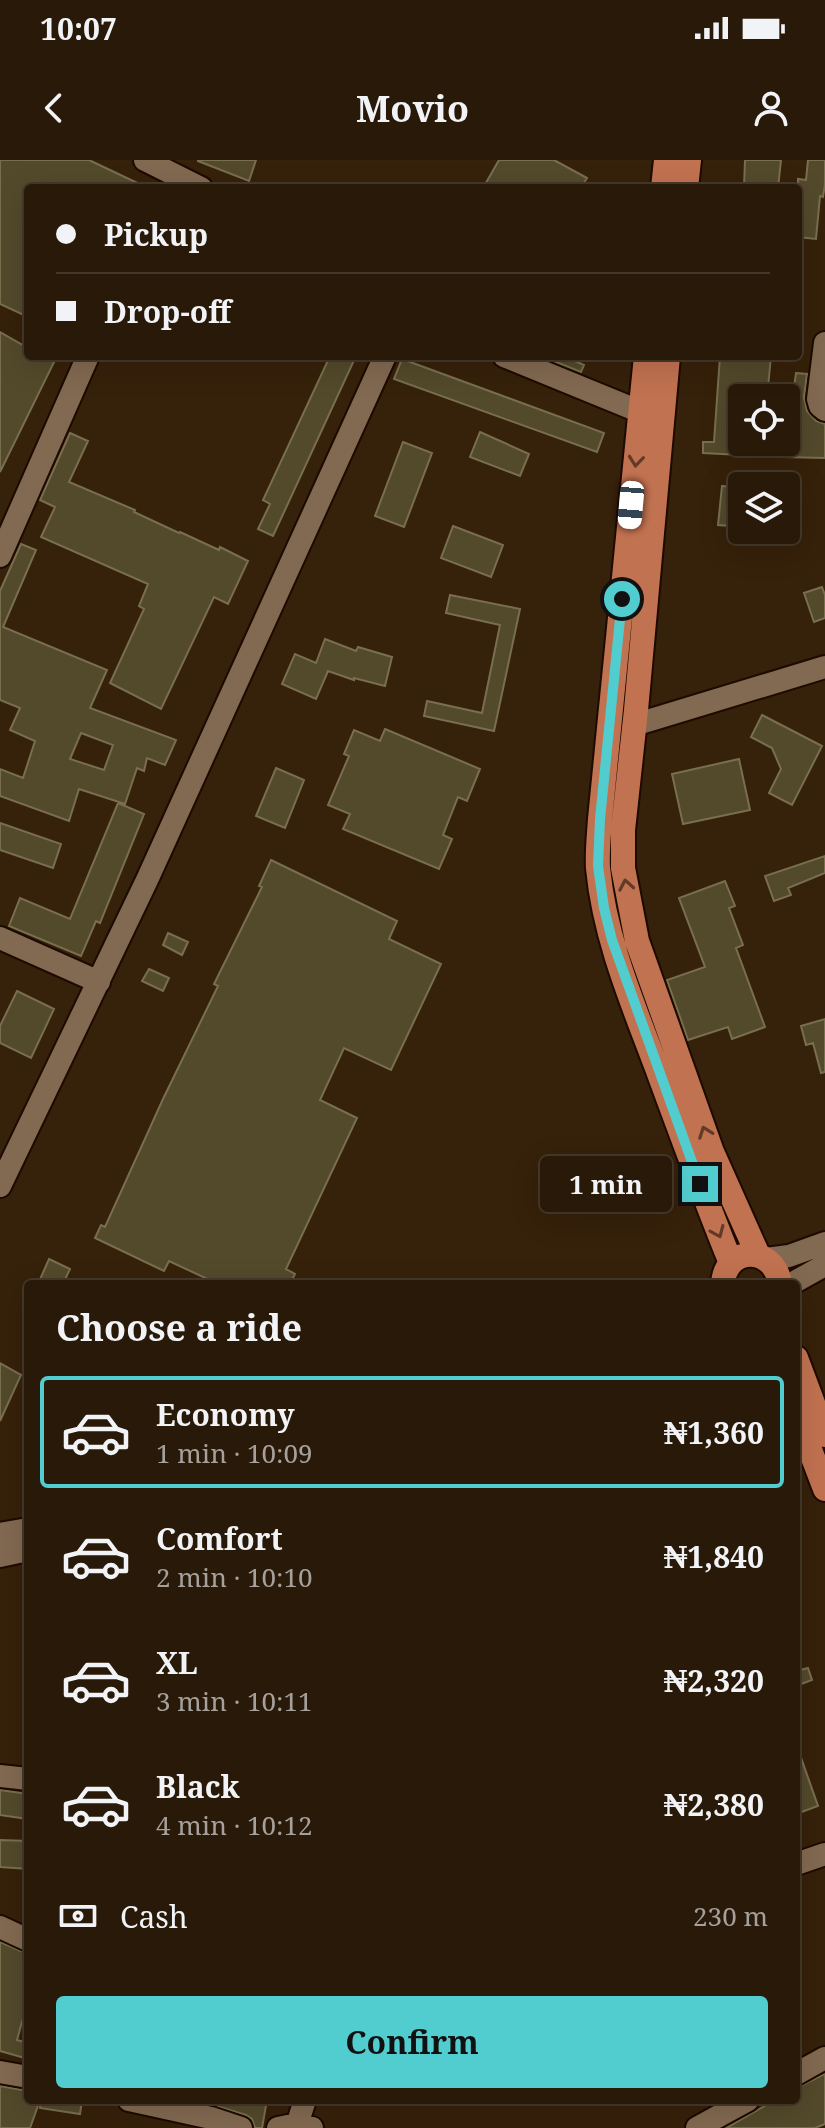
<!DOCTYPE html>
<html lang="en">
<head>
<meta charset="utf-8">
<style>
  body { margin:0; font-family:"Noto Serif",serif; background:#302212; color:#f1f3f6; height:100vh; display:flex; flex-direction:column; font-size:30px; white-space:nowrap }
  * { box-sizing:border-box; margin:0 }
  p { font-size:26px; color:#a5a09c }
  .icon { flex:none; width:44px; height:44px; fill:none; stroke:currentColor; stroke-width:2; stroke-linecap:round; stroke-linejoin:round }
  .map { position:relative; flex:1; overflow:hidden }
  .sheet { position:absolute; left:24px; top:1120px; width:776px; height:824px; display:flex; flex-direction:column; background:#281908; border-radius:8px; box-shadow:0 8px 32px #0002,0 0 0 2px #443829 }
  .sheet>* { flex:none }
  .banner { position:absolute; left:24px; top:24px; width:778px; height:176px; border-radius:8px; box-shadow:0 8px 32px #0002,0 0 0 2px #443829; display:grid; align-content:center; height:176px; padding:0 32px; background:#281908 }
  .controls { position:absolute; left:728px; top:224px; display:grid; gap:16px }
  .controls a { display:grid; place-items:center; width:72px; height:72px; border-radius:8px; background:#281908; box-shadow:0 8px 32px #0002,0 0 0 2px #443829; font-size:40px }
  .end { position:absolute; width:36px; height:36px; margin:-18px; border:10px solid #52cdcf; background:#111; box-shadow:0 0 0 4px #111 }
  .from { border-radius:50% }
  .bubble { position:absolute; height:56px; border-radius:8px; background:#281908; box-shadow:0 8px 32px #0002,0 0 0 2px #443829; font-size:26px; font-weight:700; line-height:56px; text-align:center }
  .car { position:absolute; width:24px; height:48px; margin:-24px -12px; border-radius:10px; box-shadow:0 0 6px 2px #0007; background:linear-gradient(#fff 24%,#345 0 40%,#fff 0 76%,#345 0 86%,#fff 0) }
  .banner b { display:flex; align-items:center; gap:28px; height:76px; font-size:30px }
  .banner b+b { border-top:2px solid #443829 }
  .banner i { width:20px; height:20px; background:#f1f3f6 }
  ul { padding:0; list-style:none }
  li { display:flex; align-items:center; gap:24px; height:112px; margin:0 16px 12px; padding:0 16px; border:4px solid transparent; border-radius:8px }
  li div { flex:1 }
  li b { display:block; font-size:30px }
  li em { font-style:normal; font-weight:700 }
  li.on { border-color:#52cdcf }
  li>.icon { width:72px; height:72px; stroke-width:1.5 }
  h2 { padding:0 32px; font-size:36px; line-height:96px }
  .pay { display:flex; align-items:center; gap:20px; height:88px; padding:0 32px; font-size:30px }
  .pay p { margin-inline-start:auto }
  .action { display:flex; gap:16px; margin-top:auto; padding:16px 32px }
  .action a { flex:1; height:92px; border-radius:8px; background:#52cdcf; color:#111; font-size:32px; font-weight:700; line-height:92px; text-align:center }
  .status { display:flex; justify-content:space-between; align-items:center; height:56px; padding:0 40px; background:#281908; direction:ltr }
  .status svg { height:22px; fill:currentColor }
  header { display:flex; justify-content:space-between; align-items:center; height:104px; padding:0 32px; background:#281908; font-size:36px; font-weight:700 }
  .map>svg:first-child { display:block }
  .building { fill:#53492b; stroke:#796f4f; stroke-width:2; fill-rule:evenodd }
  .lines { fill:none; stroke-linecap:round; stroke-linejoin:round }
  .minor-casing { stroke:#1d0a00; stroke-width:26 }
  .major-casing { stroke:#1d0a00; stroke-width:28 }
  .minor { stroke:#826951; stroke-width:22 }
  .major { stroke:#c17250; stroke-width:24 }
  .oneway { stroke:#633a27 }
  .route { stroke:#52cdcf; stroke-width:10 }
</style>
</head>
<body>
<div class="status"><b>10:07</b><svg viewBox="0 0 49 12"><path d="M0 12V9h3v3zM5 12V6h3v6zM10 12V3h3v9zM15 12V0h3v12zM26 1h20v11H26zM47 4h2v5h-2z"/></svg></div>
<header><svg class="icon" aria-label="back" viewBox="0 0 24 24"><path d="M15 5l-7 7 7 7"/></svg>Movio<svg class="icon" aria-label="person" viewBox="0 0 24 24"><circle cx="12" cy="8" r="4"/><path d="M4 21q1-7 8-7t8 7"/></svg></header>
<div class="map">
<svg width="825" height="1968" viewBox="0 0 825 1968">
  <rect width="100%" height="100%" fill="#36210a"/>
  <path class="building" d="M0 0H89L148 28H28V157L0 144Z
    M256 0 249 21 198 1V0Z
    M499 0H554L587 18 581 28H483Z
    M745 0H781L778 28 744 27Z
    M808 0H825V24L823 37 820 36 816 79 798 77V19L806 20Z
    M0 172 28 188V196H57L0 312Z
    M330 196H356L273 376 258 369 270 344 263 340Z
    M541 196H564L584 205 581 212Z
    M720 196H771L767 238H742V282H762L760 296 703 293V282H714Z
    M402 199 604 273 597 292 394 219Z
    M796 213 807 214 804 237 807 251 816 261 825 264V298L784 297Z
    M480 272 529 294 520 316 470 297Z
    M70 273 88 281 69 322 135 350 134 352 179 373 180 372 219 390 220 387 248 401 228 444 214 437 161 549 110 523 144 449 139 446 148 424 41 377 55 347 40 340Z
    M403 282 432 293 404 367 375 356Z
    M722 326 742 328V367L718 365Z
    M453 366 503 385 491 417 441 398Z
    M21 384 36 390 3 467 107 510 90 548 176 580 165 605 147 598 144 611 137 608 125 644 79 629 69 661 0 636V609L23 618 35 581 10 570 20 548 0 540V431ZM81 573 113 585 104 610 70 599Z
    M822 427 825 435V458L814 462 804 433Z
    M450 435 520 449 494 571 424 556 427 541 482 553 500 465 446 453Z
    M325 479 356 491 358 487 392 497 385 526 354 518V520L328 511 316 539 282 524 295 494 316 503Z
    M762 555 822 586 792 645 769 633 781 609 772 588 751 577Z
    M385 569 480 609 467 641 458 637 443 675 452 679 439 709 343 669 350 654 328 645 349 596 344 594 354 570 380 581Z
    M739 599 750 650 683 664 672 614Z
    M276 608 304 620 285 668 256 656Z
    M118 643 144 654 100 763 96 761 81 796 9 766 20 738 70 759Z
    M0 663 61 684 53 708 0 690Z
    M825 696V713L788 728 791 735 774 741 765 716Z
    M271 700 397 761 389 779 441 804 391 910 344 888 320 940 357 958 286 1109 295 1114 290 1124H218L169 1101 164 1111 95 1078 101 1065 105 1067 163 939 218 826 214 824 262 727 259 726Z
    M725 721 735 746 729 748 743 785 736 788 765 867 732 879 728 867 688 880 667 820 705 807 679 738Z
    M168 773 188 782 182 795 163 785Z
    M149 809 169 818 163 831 142 821Z
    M17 831 54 849 31 898 0 883V866Z
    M825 859V912L821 913 813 883 806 885 801 866Z
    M49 1099 70 1109 63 1124H38Z
    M0 1203 21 1215 0 1261Z
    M808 1508 812 1520 796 1526V1511Z
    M798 1589 818 1646 796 1654V1590Z
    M0 1630 28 1634V1659L0 1655Z
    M0 1680 28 1681V1709L0 1707Z
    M0 1782 28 1794V1852L25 1851 17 1880 28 1883V1899L0 1891Z
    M825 1914V1964L815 1968H726L775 1940H796V1928Z
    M0 1926 28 1931V1940H40L30 1968H0Z
    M41 1940H82L80 1954 40 1948Z
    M204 1940H267L262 1968H255L252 1959 246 1955 203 1942Z"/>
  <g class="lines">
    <defs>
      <path id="minor" d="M145 0 201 28
        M825 183 818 239 820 246 825 250
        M504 196 641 252
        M0 396 88 196
        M634 565 825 507
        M0 778 99 822
        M0 1026 147 720 385 196
        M766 1099 789 1096 825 1083
        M791 1124 825 1105
        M0 1374 28 1369
        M0 1396 28 1390
        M0 1616 28 1619
        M796 1704 825 1694
        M0 1767 28 1780
        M0 1912 28 1917
        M796 1914 825 1898
        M129 1940 211 1958 241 1968
        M278 1968 297 1964 312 1968
        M296 1968 305 1940
        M697 1968 748 1940"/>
      <path id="major" d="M663 28 666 0
        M686 28 689 0
        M646 196 600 659C599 675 597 692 598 708 605 782 636 851 661 919 684 981 706 1042 731 1103
        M668 196 636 550 623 670V708L637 781 712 992 758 1095
        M723 1124C725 1085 775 1085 780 1124
        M796 1198 825 1275
        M796 1253 825 1329"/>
    </defs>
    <use href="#minor" class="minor-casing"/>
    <use href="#major" class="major-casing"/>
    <use href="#minor" class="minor"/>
    <use href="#major" class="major"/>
  </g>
  <defs><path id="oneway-chevron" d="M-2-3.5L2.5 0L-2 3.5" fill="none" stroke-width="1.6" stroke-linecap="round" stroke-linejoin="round" transform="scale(2)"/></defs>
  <g class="oneway">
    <use href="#oneway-chevron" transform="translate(636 301) rotate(96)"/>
    <use href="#oneway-chevron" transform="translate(626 725) rotate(-100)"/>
    <use href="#oneway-chevron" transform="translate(705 972) rotate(-110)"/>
    <use href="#oneway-chevron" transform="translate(718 1072) rotate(67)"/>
  </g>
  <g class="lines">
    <path class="route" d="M622 439 600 659 598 706 604 748 612 780 700 1024"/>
  </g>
</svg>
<div class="controls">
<a><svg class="icon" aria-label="locate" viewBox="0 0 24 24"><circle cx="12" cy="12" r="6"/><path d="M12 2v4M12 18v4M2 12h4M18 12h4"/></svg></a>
<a><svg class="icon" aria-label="layers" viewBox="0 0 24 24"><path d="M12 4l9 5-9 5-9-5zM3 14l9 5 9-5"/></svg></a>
</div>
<i class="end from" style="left:622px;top:439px"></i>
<i class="end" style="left:700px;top:1024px"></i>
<div class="bubble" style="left:540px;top:996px;width:132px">1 min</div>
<i class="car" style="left:631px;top:345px;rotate:185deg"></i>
<div class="banner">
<b><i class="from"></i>Pickup</b>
<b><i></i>Drop-off</b>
</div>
<section class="sheet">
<h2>Choose a ride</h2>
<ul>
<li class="on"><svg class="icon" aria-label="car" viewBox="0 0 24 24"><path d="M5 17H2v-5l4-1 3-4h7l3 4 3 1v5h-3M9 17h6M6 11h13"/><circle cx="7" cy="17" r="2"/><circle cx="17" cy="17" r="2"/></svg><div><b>Economy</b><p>1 min · 10:09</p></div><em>₦1,360</em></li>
<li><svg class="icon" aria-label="car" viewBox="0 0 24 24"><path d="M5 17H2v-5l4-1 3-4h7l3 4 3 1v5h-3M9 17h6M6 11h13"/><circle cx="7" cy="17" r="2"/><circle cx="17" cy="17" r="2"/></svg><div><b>Comfort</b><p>2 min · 10:10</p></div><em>₦1,840</em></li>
<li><svg class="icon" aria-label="car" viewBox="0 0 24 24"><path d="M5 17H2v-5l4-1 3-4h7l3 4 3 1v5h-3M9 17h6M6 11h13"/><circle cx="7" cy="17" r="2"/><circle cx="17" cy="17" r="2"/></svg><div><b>XL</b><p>3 min · 10:11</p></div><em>₦2,320</em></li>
<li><svg class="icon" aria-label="car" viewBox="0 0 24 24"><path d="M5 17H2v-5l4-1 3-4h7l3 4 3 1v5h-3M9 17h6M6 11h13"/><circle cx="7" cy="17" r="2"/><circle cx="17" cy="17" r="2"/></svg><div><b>Black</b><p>4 min · 10:12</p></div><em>₦2,380</em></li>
</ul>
<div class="pay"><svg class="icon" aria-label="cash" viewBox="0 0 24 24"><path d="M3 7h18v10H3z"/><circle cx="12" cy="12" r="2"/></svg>Cash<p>230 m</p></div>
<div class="action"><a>Confirm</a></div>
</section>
</div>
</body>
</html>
